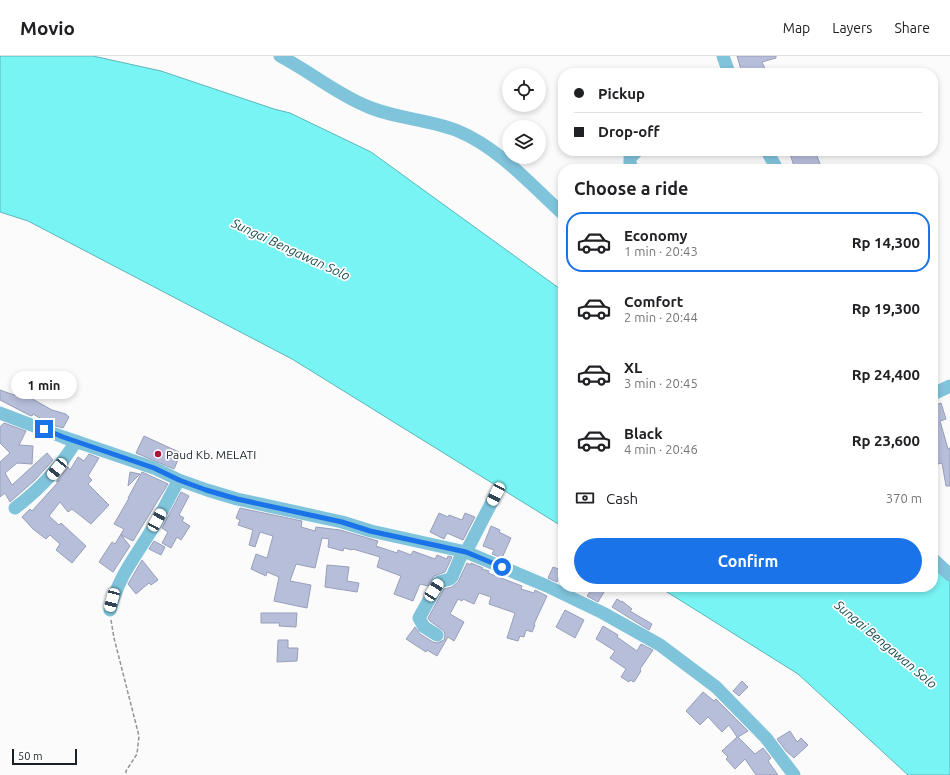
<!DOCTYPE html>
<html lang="en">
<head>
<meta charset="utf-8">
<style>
  body { margin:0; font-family:Ubuntu,sans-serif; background:#f6f6f6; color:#202124; height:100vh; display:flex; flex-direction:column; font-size:15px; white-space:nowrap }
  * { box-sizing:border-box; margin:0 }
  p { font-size:13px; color:#757577 }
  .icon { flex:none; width:22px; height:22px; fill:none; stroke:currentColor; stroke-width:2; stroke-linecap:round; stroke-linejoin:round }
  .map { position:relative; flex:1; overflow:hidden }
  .side { position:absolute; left:558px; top:108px; width:380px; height:428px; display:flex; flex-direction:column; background:#fff; border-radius:16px; box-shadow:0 2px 6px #0003 }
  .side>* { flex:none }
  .hud { position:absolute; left:558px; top:12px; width:380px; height:88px; border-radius:16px; box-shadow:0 2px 6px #0003; display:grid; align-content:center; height:88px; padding:0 16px; background:#fff }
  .fabs { position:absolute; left:502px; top:12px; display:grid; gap:8px }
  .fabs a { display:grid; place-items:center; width:44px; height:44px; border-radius:50%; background:#fff; box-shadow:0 2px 6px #0003; font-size:20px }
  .scale { position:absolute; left:12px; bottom:10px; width:65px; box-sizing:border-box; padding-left:4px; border:2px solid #182128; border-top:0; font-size:11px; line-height:14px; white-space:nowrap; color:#182128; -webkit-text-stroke:3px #fff; paint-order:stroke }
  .end { position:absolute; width:18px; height:18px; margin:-9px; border:5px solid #1a73e8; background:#fff; box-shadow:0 0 0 2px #fff }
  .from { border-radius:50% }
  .bubble { position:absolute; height:28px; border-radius:14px; background:#fff; box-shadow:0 2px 6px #0003; font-size:13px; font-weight:700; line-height:28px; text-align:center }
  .car { position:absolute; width:12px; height:24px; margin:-12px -6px; border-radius:5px; box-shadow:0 0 3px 1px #0007; background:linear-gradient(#fff 24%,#345 0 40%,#fff 0 76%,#345 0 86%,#fff 0) }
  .hud b { display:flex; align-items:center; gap:14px; height:38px; font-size:15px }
  .hud b+b { border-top:1px solid #e0e0e0 }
  .hud i { width:10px; height:10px; background:#202124 }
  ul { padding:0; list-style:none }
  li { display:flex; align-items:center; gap:12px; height:60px; margin:0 8px 6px; padding:0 8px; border:2px solid transparent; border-radius:16px }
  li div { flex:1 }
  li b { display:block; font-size:15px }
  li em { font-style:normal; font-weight:700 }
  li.selected { border-color:#1a73e8 }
  li>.icon { width:36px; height:36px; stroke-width:1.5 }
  h2 { padding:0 16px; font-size:18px; line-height:48px }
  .pay { display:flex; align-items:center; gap:10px; height:44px; padding:0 16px; font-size:15px }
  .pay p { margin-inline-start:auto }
  .action { display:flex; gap:8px; margin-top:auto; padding:8px 16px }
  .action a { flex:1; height:46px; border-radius:24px; background:#1a73e8; color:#fff; font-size:16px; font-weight:700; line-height:46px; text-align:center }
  header { display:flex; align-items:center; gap:24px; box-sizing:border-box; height:56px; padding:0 20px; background:#fff; border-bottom:1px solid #e0e0e0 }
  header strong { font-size:19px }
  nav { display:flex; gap:22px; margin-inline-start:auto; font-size:14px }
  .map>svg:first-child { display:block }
  .water { fill:#79f4f5; stroke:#5cb5b8 }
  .building { fill:#b7beda; stroke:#979fb9 }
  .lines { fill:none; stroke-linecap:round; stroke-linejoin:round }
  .path { stroke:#909598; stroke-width:1.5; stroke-dasharray:4 2; stroke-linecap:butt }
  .minor { stroke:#80c4dc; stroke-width:13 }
  .route { stroke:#1a73e8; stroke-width:5 }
  .poi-dot { fill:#ac163a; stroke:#fff; stroke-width:1.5 }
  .labels { text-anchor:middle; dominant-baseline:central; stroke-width:3.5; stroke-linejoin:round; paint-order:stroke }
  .poi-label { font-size:12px; fill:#182128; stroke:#fff; text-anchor:start }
  .water-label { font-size:13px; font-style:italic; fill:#134b4b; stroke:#fff }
</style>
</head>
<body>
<header>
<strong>Movio</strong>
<nav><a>Map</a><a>Layers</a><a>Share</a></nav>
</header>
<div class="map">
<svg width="950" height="719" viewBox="0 0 950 719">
  <rect width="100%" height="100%" fill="#fbfbfb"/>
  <path class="water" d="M0 0H93L161 15 274 53 290 57 371 96 563 235V471L292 303 28 165 0 156Z
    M933 508 950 526V719H908L798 618 659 531H933Z"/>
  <path class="building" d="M737 0H776V2L762 6 767 17H742Z
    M789 95H815L822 113H795Z
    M0 334 14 339V338L28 343 29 341 52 354 66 358 69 361 63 372 56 370 48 364 47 366 33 358 32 360 29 359 0 344Z
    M941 347 946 363 940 365 948 393 950 392V430H946L942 407 933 409V350Z
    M4 367 26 375 19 389 33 390 32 408 17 407 5 417 12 429 47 397 53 404 35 424 10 446 5 437 0 441V406L10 397 0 387V371Z
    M144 380 181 397 174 413 136 397Z
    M89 398 99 402 88 420 92 424 88 428 109 449 91 468 72 453 68 456 60 446 49 460 59 469 61 467 86 490 72 507 56 494 60 488 50 479 46 483 33 473 22 461 30 453 32 455 60 424 56 426 68 411 70 414 78 401 84 405Z
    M130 416 140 418 128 430Z
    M142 416 168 428 133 485 121 479 130 490 113 516 99 506 112 486 115 488 124 473 114 468 129 442H128Z
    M181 436 189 440 179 459 184 462 182 465 190 470 181 484 177 481 171 492 162 487 168 476 162 472Z
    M240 452 302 465 301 471 315 475 316 471 340 474 378 485 376 490 397 497 398 494 411 499 413 495 435 503 437 499 447 503 448 500 452 501 445 516 434 520 428 530 420 528 413 545 394 538 401 520 377 511 380 501 353 493 352 494 344 492 343 495 328 491 329 483 322 482 315 512 296 508 290 525 311 529 307 552 274 545 279 521 267 516 266 520 251 513 256 498 267 502 273 480 260 476 255 491 249 489 253 474 238 469 240 464 236 462Z
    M439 457 448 461 449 459 462 464 465 457 475 461 463 484 447 477 444 483 430 476Z
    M491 470 500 474 499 476 511 482 502 502 492 498 494 494 483 490Z
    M154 485 165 491 161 499 149 493Z
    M142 504 158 524 151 529 149 527 136 538 128 528Z
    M467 507 471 509V507L483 512 482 513 489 515 488 517 522 530 521 533 534 537 535 534 547 540 534 568 535 569 532 576 526 574 524 581 520 580 518 585 507 582 515 557 489 548 491 541 479 537 474 548 463 543 462 545 458 543 450 558 464 566 454 585 448 581 437 600 427 594 426 596 406 583 415 571 420 578 433 586 437 587 444 584 445 579 444 575 430 565 428 562 444 533 452 531 458 526Z
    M327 509 349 511 347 525 359 527 357 536 325 531Z
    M553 511 562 514 557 526 548 522Z
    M593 531H596L604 536 598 546 587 540Z
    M617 543 622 546V545L632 553 630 555 652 568 649 574 612 551Z
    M565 554 584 564 575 582 556 571Z
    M261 557H297L296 571 279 570 280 567H261Z
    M603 570 618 579 617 581 637 595 641 588 653 594 640 613 641 615 634 626 630 624 629 626 621 621 626 613 610 602 615 595 596 583Z
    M278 584H288V592H298L297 605 277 606Z
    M742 625 748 631 739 640 733 635Z
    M703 636 714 645 716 643 748 675 738 681 755 698 763 692 771 702 768 705 778 719H756L745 703 735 713 726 703 728 701 722 695 737 681 729 669 722 676 708 661 700 669 686 655Z
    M790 675 797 686 801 682 808 689 794 702 786 695 777 683Z"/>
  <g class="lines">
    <path class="path" d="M111 564 114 582 139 680 137 698 126 715V719"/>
    <path class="minor" d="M280 0C309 15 334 36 364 49 394 63 428 63 458 75 499 92 531 129 563 158
      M723 0 729 17
      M767 95 777 113
      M632 113 630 107V102L637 95
      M933 338 950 330
      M0 357 63 381 154 412 179 424 207 434 237 443 342 466 371 475 466 496 547 530 603 557 660 589 716 631 766 682 794 719
      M15 452C40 433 60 412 76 385
      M466 496 496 438
      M933 503 950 519
      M110 554C119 520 133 504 151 475 161 459 169 441 179 424
      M437 579 424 571 419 562 439 526 450 523 452 521 463 495"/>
  </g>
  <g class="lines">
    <path class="route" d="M44 373 63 381 154 412 179 424 206 434 237 443 342 466 370 475 466 496 502 511"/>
  </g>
  <circle class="poi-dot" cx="158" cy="398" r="4"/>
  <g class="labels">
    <g class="poi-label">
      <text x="166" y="398">Paud Kb. MELATI</text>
    </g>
    <g class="water-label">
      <text transform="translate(291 193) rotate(25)">Sungai Bengawan Solo</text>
      <text transform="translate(886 588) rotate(40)">Sungai Bengawan Solo</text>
    </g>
  </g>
</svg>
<div class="fabs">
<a><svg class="icon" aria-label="locate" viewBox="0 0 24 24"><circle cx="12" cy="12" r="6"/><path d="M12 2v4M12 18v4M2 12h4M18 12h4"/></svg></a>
<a><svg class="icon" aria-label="layers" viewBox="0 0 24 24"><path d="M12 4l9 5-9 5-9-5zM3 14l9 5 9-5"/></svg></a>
</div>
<div class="scale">50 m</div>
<i class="end from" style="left:502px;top:511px"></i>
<i class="end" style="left:44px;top:373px"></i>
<div class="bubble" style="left:11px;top:315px;width:66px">1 min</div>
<i class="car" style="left:57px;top:413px;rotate:219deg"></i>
<i class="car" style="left:496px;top:438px;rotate:207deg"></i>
<i class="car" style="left:157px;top:464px;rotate:29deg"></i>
<i class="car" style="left:434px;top:534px;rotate:33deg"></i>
<i class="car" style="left:112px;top:544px;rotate:195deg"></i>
<div class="hud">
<b><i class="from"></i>Pickup</b>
<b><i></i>Drop-off</b>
</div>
<section class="side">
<h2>Choose a ride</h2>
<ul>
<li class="selected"><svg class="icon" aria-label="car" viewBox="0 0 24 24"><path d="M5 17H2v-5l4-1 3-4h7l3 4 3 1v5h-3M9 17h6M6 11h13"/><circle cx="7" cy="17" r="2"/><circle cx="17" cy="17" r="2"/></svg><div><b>Economy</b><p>1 min · 20:43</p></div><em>Rp 14,300</em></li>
<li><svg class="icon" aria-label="car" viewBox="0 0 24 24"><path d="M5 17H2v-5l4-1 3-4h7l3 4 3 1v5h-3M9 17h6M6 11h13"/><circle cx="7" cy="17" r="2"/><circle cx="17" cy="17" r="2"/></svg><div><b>Comfort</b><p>2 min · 20:44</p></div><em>Rp 19,300</em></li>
<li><svg class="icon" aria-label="car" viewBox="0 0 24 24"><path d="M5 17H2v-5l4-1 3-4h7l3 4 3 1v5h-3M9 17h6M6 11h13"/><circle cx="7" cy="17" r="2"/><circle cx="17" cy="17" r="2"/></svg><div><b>XL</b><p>3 min · 20:45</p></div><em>Rp 24,400</em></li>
<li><svg class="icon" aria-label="car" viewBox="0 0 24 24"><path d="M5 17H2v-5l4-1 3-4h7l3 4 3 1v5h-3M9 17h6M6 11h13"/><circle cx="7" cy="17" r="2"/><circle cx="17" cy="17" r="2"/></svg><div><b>Black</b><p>4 min · 20:46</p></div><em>Rp 23,600</em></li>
</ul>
<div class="pay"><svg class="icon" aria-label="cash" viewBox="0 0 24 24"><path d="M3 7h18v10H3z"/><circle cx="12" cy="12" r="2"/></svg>Cash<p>370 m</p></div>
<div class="action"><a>Confirm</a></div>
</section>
</div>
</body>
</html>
